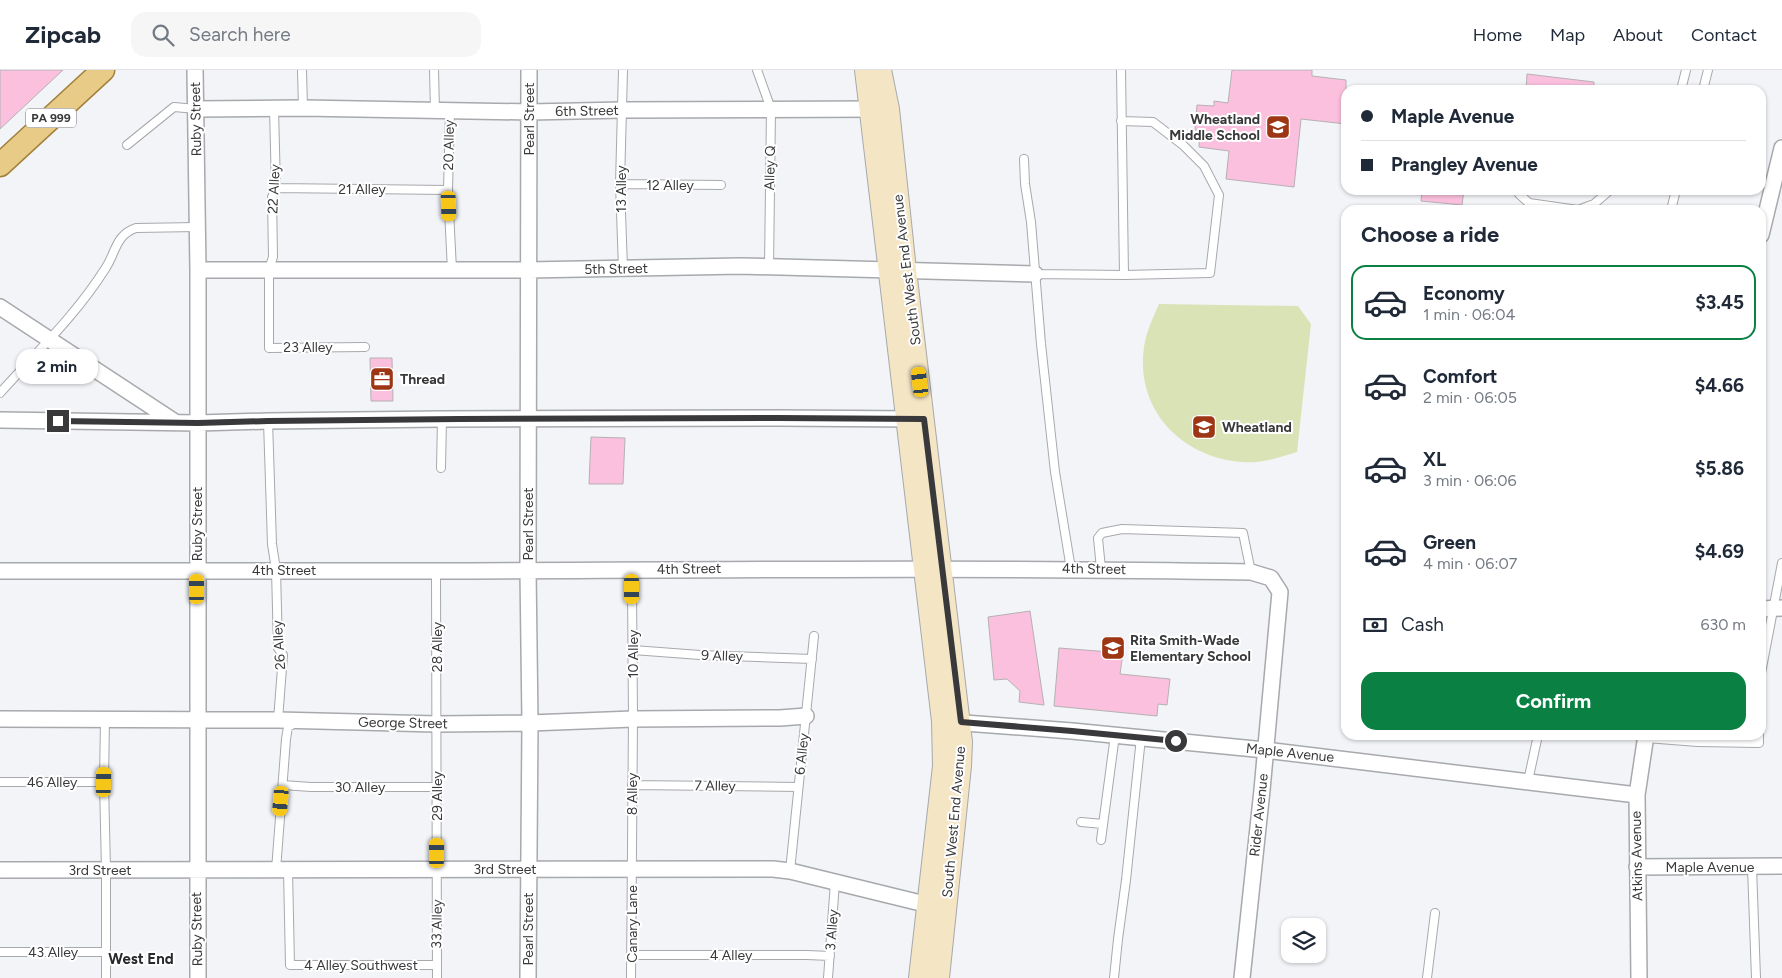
<!DOCTYPE html>
<html lang="en">
<head>
<meta charset="utf-8">
<style>
  body { margin:0; font-family:Figtree,sans-serif; background:#f6f6f7; color:#1f2937; height:100vh; display:flex; flex-direction:column; font-size:19px; white-space:nowrap }
  * { box-sizing:border-box; margin:0 }
  p { font-size:16px; color:#747a83 }
  .icon { flex:none; width:28px; height:28px; fill:none; stroke:currentColor; stroke-width:2; stroke-linecap:round; stroke-linejoin:round }
  .map { position:relative; flex:1; overflow:hidden }
  .sheet { position:absolute; left:1341px; top:135px; width:425px; height:535px; display:flex; flex-direction:column; background:#fff; border-radius:15px; box-shadow:0 1px 4px #0004 }
  .sheet>* { flex:none }
  .hud { position:absolute; left:1341px; top:15px; width:425px; height:110px; border-radius:15px; box-shadow:0 1px 4px #0004; display:grid; align-content:center; height:110px; padding:0 20px; background:#fff }
  .tools { position:absolute; left:1281px; top:848px; display:grid; gap:10px }
  .tools a { display:grid; place-items:center; width:45px; height:45px; border-radius:10px; background:#fff; box-shadow:0 1px 4px #0004; font-size:25px }
  .end { position:absolute; width:22px; height:22px; margin:-11px; border:6px solid #39393b; background:#fff; box-shadow:0 0 0 2px #fff }
  .from { border-radius:50% }
  .bubble { position:absolute; height:35px; border-radius:15px; background:#fff; box-shadow:0 1px 4px #0004; font-size:16px; font-weight:700; line-height:35px; text-align:center }
  .car { position:absolute; width:15px; height:30px; margin:-15px -8px; border-radius:6px; box-shadow:0 0 4px 1px #0007; background:linear-gradient(#f5c518 24%,#345 0 40%,#f5c518 0 76%,#345 0 86%,#f5c518 0) }
  .hud b { display:flex; align-items:center; gap:18px; height:48px; font-size:19px }
  .hud b+b { border-top:1px solid #e0e1e3 }
  .hud i { width:12px; height:12px; background:#1f2937 }
  ul { padding:0; list-style:none }
  li { display:flex; align-items:center; gap:15px; height:75px; margin:0 10px 8px; padding:0 10px; border:2px solid transparent; border-radius:15px }
  li div { flex:1 }
  li b { display:block; font-size:19px }
  li em { font-style:normal; font-weight:700 }
  li.current { border-color:#0b8043 }
  li>.icon { width:45px; height:45px; stroke-width:1.5 }
  h2 { padding:0 20px; font-size:22px; line-height:60px }
  .pay { display:flex; align-items:center; gap:12px; height:55px; padding:0 20px; font-size:19px }
  .pay p { margin-inline-start:auto }
  .cta { display:flex; gap:10px; margin-top:auto; padding:10px 20px }
  .cta a { flex:1; height:58px; border-radius:15px; background:#0b8043; color:#fff; font-size:20px; font-weight:700; line-height:58px; text-align:center }
  header { display:flex; align-items:center; gap:30px; box-sizing:border-box; height:70px; padding:0 25px; background:#fff; border-bottom:1px solid #e0e1e3 }
  header strong { font-size:24px }
  nav { display:flex; gap:28px; margin-inline-start:auto; font-size:18px }
  .search { width:350px; height:45px; background:#f6f6f7; display:flex; align-items:center; gap:12px; box-sizing:border-box; padding:0 18px; border-radius:15px; color:#747a83; font-size:19px }
  .map>svg:first-child { display:block }
  .green { fill:#dae3b6 }
  .building { fill:#fbc0de; stroke:#b5b1b3 }
  .lines { fill:none; stroke-linecap:round; stroke-linejoin:round }
  .lane-casing { stroke:#a7a9ac; stroke-width:10 }
  .street-casing { stroke:#a7a9ac; stroke-width:18 }
  .secondary-casing { stroke:#a7a9ac; stroke-width:22 }
  .primary-casing { stroke:#a2813a; stroke-width:25 }
  .lane { stroke:#fff; stroke-width:8 }
  .street { stroke:#fff; stroke-width:15 }
  .secondary { stroke:#f4e5c4; stroke-width:20 }
  .primary { stroke:#e9cb88; stroke-width:22 }
  .route { stroke:#39393b; stroke-width:6 }
  .labels { text-anchor:middle; dominant-baseline:central; stroke-width:4; stroke-linejoin:round; paint-order:stroke }
  .shield { fill:#fff; stroke:#747476; stroke-width:1 }
  .shield-label { font-size:12px; font-weight:bold; fill:#39393b }
  .street-label { font-size:14px; fill:#39393b; stroke:#fff }
  .poi-label { font-size:14px; font-weight:bold; fill:#39393b; stroke:#fff; text-anchor:start }
  .neighbourhood-label { font-size:15px; font-weight:bold; fill:#28292c; stroke:#fff }
</style>
</head>
<body>
<header>
<strong>Zipcab</strong>
<div class="search"><svg class="icon" aria-label="search" viewBox="0 0 24 24"><circle cx="10" cy="10" r="6"/><path d="M15 15l6 6"/></svg>Search here</div>
<nav><a>Home</a><a>Map</a><a>About</a><a>Contact</a></nav>
</header>
<div class="map">
<svg width="1782" height="908" viewBox="0 0 1782 908">
  <rect width="100%" height="100%" fill="#f2f4f8"/>
  <path class="green" d="M1159 234 1298 236 1311 254 1297 382C1280 387 1261 394 1242 392 1181 387 1135 339 1144 277 1146 262 1153 248 1159 234Z"/>
  <path class="building" d="M0 0H63L0 59Z
    M1232 0H1312V6L1346 10V54L1301 49 1294 117 1226 109 1229 81 1199 77 1200 60H1195L1197 35 1214 36V31L1228 33Z
    M1527 4 1594 12V20H1526Z
    M1422 120H1464L1462 135 1421 131Z
    M370 288H392L393 331H371Z
    M591 367 625 368 623 414H589Z
    M1030 541 1044 635 1019 632 1020 621 1007 609 994 610 988 547Z
    M1059 578 1123 583 1120 604 1170 609 1167 635 1158 634 1157 646 1054 636Z"/>
  <g class="lines">
    <defs>
      <path id="lane" d="M302 0 303 38
        M434 0 435 41
        M757 0 771 39 769 197
        M1681 20 1686 0
        M1703 20 1708 0
        M274 39 276 118 272 127 273 187 269 199V278L365 277
        M450 41 448 120 452 200
        M1121 51 1153 52 1183 75 1204 96 1219 125 1210 203 1124 205
        M127 75 174 37 196 39
        M1024 89 1025 114 1031 152 1041 274 1055 402 1071 499
        M620 114 721 115
        M276 118 448 120
        M1518 120 1519 124 1529 133 1578 140 1594 134 1610 120
        M1671 140 1676 120
        M623 199 620 114 623 0
        M1035 204 1124 205 1121 0
        M0 323C36 283 76 245 105 199 116 183 115 165 136 158L197 157
        M268 351 272 474 276 500 278 578 283 585 278 650
        M441 398 442 349
        M1101 499 1098 468 1102 463 1122 459 1243 463 1251 502
        M436 501 437 908
        M633 580 700 585 812 589
        M1761 603 1782 493
        M105 649 104 712 106 800V908
        M1646 668 1698 672 1759 673V665
        M1528 711 1538 665
        M0 712H104
        M283 715 311 717H437
        M632 715 798 717
        M1081 752 1103 754
        M1101 770 1115 665
        M1752 797 1756 908
        M276 800 286 669 288 657 295 653
        M288 800 290 895H437
        M790 801 814 566
        M0 882H106
        M631 885H807L830 886
        M631 908 633 649 632 519
        M828 908 835 812
        M1114 908 1118 869 1126 810 1141 668
        M1427 908 1435 843"/>
      <path id="street" d="M195 0 198 200V908
        M196 39 303 38 530 42 623 40 879 39
        M1761 165 1782 78
        M198 200H528L741 196 1035 204
        M0 237 175 352
        M0 350 198 353 268 351 442 349 778 348 916 349
        M0 501C147 501 293 501 440 501 710 500 981 497 1251 502L1271 508 1280 522 1262 720 1242 908
        M1761 539 1782 538
        M0 649 278 650 437 654 530 653 633 649 780 648 806 646
        M951 652 1072 661 1265 680 1637 725
        M1637 797 1782 796
        M0 800 773 799 790 801 937 837
        M528 908 530 653 528 500 529 0
        M1639 908 1637 725 1646 665"/>
      <path id="secondary" d="M865 0 942 651 943 696 919 908
        M881 0 889 39 906 200 962 672 961 696 939 908"/>
      <path id="primary" d="M0 95 103 0"/>
    </defs>
    <use href="#lane" class="lane-casing"/>
    <use href="#street" class="street-casing"/>
    <use href="#secondary" class="secondary-casing"/>
    <use href="#primary" class="primary-casing"/>
    <use href="#lane" class="lane"/>
    <use href="#street" class="street"/>
    <use href="#secondary" class="secondary"/>
    <use href="#primary" class="primary"/>
  </g>
  <g class="lines">
    <path class="route" d="M58 351 198 353 268 351 459 349 778 348 924 349 961 652 1072 661 1176 671"/>
  </g>
  <defs>
    <symbol id="school-square" viewBox="-11 -11 22 22"><rect x="-9" y="-9" width="18" height="18" rx="4" fill="#9d3615" stroke="#fff"/><path d="M0-5L7-2L0 1L-7-2ZM-4 1L0 2.5L4 1V4Q0 6-4 4Z" fill="#fff"/></symbol>
    <symbol id="office-square" viewBox="-11 -11 22 22"><rect x="-9" y="-9" width="18" height="18" rx="4" fill="#9d3615" stroke="#fff"/><path d="M-6-3h4V-5.5h4V-3h4V5H-6ZM-1-4.5V-3h2v-1.5ZM-6 0V1H6V0Z" fill="#fff"/></symbol>
  </defs>
  <g fill-rule="evenodd">
    <use href="#school-square" x="1264" y="43" width="28" height="28"/>
    <use href="#office-square" x="368" y="295" width="28" height="28"/>
    <use href="#school-square" x="1190" y="343" width="28" height="28"/>
    <use href="#school-square" x="1099" y="564" width="28" height="28"/>
  </g>
  <g class="labels">
    <rect class="shield" x="26" y="38.5" width="50" height="19" rx="4"/>
    <g class="shield-label">
      <text x="51" y="48">PA 999</text>
    </g>
    <g class="street-label">
      <text transform="translate(587 41) rotate(-1)">6th Street</text>
      <text transform="translate(196 49) rotate(-91)">Ruby Street</text>
      <text transform="translate(529 49) rotate(-90)">Pearl Street</text>
      <text transform="translate(449 75) rotate(-89)">20 Alley</text>
      <text transform="translate(770 98) rotate(-89)">Alley Q</text>
      <text x="670" y="115">12 Alley</text>
      <text transform="translate(274 119) rotate(-87)">22 Alley</text>
      <text x="362" y="119">21 Alley</text>
      <text transform="translate(621 119) rotate(-90)">13 Alley</text>
      <text transform="translate(616 199) rotate(-1)">5th Street</text>
      <text transform="translate(907 200) rotate(-97)">South West End Avenue</text>
      <text x="308" y="277">23 Alley</text>
      <text transform="translate(197 454) rotate(-90)">Ruby Street</text>
      <text transform="translate(528 454) rotate(-90)">Pearl Street</text>
      <text transform="translate(689 499) rotate(-1)">4th Street</text>
      <text transform="translate(1094 499) rotate(1)">4th Street</text>
      <text x="284" y="500">4th Street</text>
      <text transform="translate(279 575) rotate(-94)">26 Alley</text>
      <text transform="translate(437 577) rotate(-90)">28 Alley</text>
      <text transform="translate(633 584) rotate(-90)">10 Alley</text>
      <text transform="translate(722 586) rotate(2)">9 Alley</text>
      <text transform="translate(403 653) rotate(1)">George Street</text>
      <text transform="translate(1290 683) rotate(6)">Maple Avenue</text>
      <text transform="translate(802 684) rotate(-84)">6 Alley</text>
      <text x="52" y="712">46 Alley</text>
      <text transform="translate(715 716) rotate(1)">7 Alley</text>
      <text x="360" y="717">30 Alley</text>
      <text transform="translate(632 724) rotate(-90)">8 Alley</text>
      <text transform="translate(437 726) rotate(-90)">29 Alley</text>
      <text transform="translate(1259 745) rotate(-84)">Rider Avenue</text>
      <text transform="translate(954 752) rotate(-85)">South West End Avenue</text>
      <text transform="translate(1637 786) rotate(-91)">Atkins Avenue</text>
      <text x="1710" y="797">Maple Avenue</text>
      <text x="505" y="799">3rd Street</text>
      <text x="100" y="800">3rd Street</text>
      <text transform="translate(437 854) rotate(-89)">33 Alley</text>
      <text transform="translate(632 854) rotate(-90)">Canary Lane</text>
      <text transform="translate(197 859) rotate(-91)">Ruby Street</text>
      <text transform="translate(528 859) rotate(-90)">Pearl Street</text>
      <text transform="translate(832 860) rotate(-86)">3 Alley</text>
      <text x="53" y="882">43 Alley</text>
      <text x="731" y="885">4 Alley</text>
      <text x="361" y="895">4 Alley Southwest</text>
    </g>
    <g class="poi-label">
      <text x="1260" y="49" text-anchor="end">Wheatland<tspan x="1260" dy="16">Middle School</tspan></text>
      <text x="400" y="309">Thread</text>
      <text x="1222" y="357">Wheatland</text>
      <text x="1130" y="570">Rita Smith-Wade<tspan x="1130" dy="16">Elementary School</tspan></text>
    </g>
    <g class="neighbourhood-label">
      <text x="141" y="889">West End</text>
    </g>
  </g>
</svg>
<div class="tools">
<a><svg class="icon" aria-label="layers" viewBox="0 0 24 24"><path d="M12 4l9 5-9 5-9-5zM3 14l9 5 9-5"/></svg></a>
</div>
<i class="end from" style="left:1176px;top:671px"></i>
<i class="end" style="left:58px;top:351px"></i>
<div class="bubble" style="left:16px;top:279px;width:82px">2 min</div>
<i class="car" style="left:449px;top:136px;rotate:178deg"></i>
<i class="car" style="left:920px;top:312px;rotate:353deg"></i>
<i class="car" style="left:197px;top:519px;rotate:0deg"></i>
<i class="car" style="left:632px;top:519px;rotate:180deg"></i>
<i class="car" style="left:104px;top:712px;rotate:1deg"></i>
<i class="car" style="left:281px;top:731px;rotate:185deg"></i>
<i class="car" style="left:437px;top:783px;rotate:0deg"></i>
<div class="hud">
<b><i class="from"></i>Maple Avenue</b>
<b><i></i>Prangley Avenue</b>
</div>
<section class="sheet">
<h2>Choose a ride</h2>
<ul>
<li class="current"><svg class="icon" aria-label="car" viewBox="0 0 24 24"><path d="M5 17H2v-5l4-1 3-4h7l3 4 3 1v5h-3M9 17h6M6 11h13"/><circle cx="7" cy="17" r="2"/><circle cx="17" cy="17" r="2"/></svg><div><b>Economy</b><p>1 min · 06:04</p></div><em>$3.45</em></li>
<li><svg class="icon" aria-label="car" viewBox="0 0 24 24"><path d="M5 17H2v-5l4-1 3-4h7l3 4 3 1v5h-3M9 17h6M6 11h13"/><circle cx="7" cy="17" r="2"/><circle cx="17" cy="17" r="2"/></svg><div><b>Comfort</b><p>2 min · 06:05</p></div><em>$4.66</em></li>
<li><svg class="icon" aria-label="car" viewBox="0 0 24 24"><path d="M5 17H2v-5l4-1 3-4h7l3 4 3 1v5h-3M9 17h6M6 11h13"/><circle cx="7" cy="17" r="2"/><circle cx="17" cy="17" r="2"/></svg><div><b>XL</b><p>3 min · 06:06</p></div><em>$5.86</em></li>
<li><svg class="icon" aria-label="car" viewBox="0 0 24 24"><path d="M5 17H2v-5l4-1 3-4h7l3 4 3 1v5h-3M9 17h6M6 11h13"/><circle cx="7" cy="17" r="2"/><circle cx="17" cy="17" r="2"/></svg><div><b>Green</b><p>4 min · 06:07</p></div><em>$4.69</em></li>
</ul>
<div class="pay"><svg class="icon" aria-label="cash" viewBox="0 0 24 24"><path d="M3 7h18v10H3z"/><circle cx="12" cy="12" r="2"/></svg>Cash<p>630 m</p></div>
<div class="cta"><a>Confirm</a></div>
</section>
</div>
</body>
</html>
